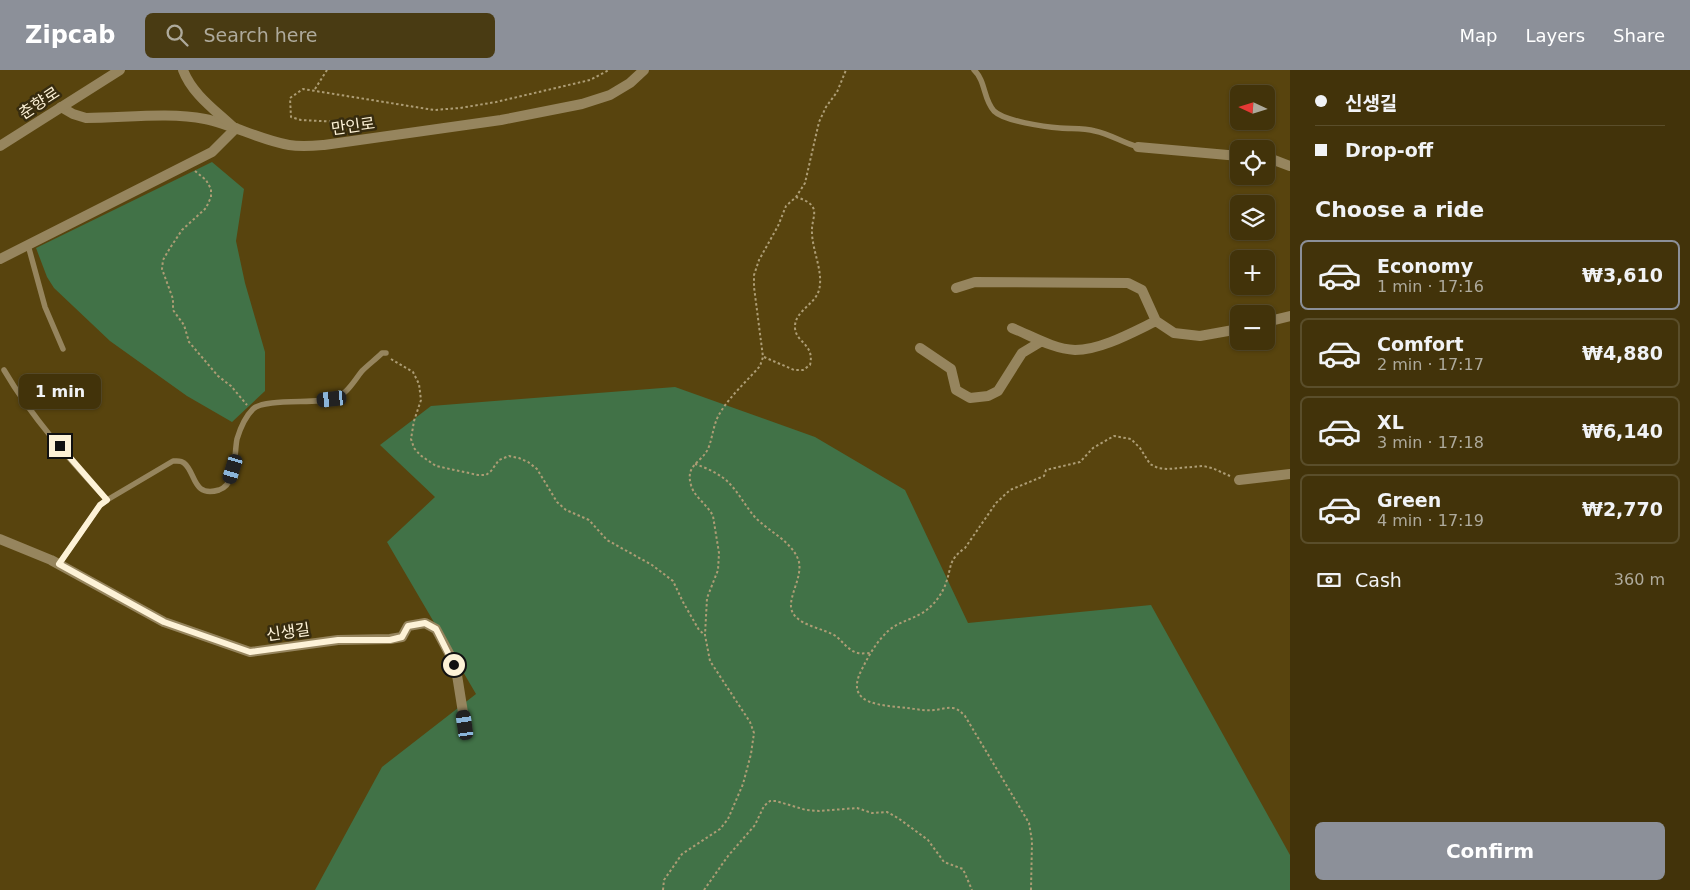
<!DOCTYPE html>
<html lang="en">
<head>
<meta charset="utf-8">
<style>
  body { margin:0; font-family:"DejaVu Sans","Noto Sans KR",sans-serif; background:#493b13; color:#f1f3f6; height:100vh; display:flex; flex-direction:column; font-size:19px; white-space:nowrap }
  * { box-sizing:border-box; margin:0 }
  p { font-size:16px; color:#aeaa9c }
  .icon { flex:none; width:28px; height:28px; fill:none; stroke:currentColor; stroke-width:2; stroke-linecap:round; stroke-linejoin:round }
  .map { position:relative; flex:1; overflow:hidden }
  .side { display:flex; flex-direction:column; background:#42330a; width:400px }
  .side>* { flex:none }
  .banner { display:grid; align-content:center; height:110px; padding:0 25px; background:#42330a }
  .needle { width:32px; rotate:274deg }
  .controls { position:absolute; left:1230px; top:15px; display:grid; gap:10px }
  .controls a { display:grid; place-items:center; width:45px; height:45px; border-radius:8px; background:#42330a; box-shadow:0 1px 4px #0004,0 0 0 1px #5a4e2b; font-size:25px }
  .end { position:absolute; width:22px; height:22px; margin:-11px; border:6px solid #fdf2d7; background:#111; box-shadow:0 0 0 2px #111 }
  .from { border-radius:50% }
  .bubble { position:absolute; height:35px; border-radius:8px; background:#42330a; box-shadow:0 1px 4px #0004,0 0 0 1px #5a4e2b; font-size:16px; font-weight:800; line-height:35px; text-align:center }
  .car { position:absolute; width:15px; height:30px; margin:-15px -8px; border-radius:6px; box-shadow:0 0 4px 1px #0007; background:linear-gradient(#222 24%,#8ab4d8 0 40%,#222 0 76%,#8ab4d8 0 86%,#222 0) }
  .banner b { display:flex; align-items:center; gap:18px; height:48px; font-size:19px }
  .banner b+b { border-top:1px solid #5a4e2b }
  .banner i { width:12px; height:12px; background:#f1f3f6 }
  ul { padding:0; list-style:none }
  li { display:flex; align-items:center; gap:15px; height:70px; margin:0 10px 8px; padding:0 15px; border:2px solid #5a4e2b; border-radius:8px }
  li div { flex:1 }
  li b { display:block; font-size:19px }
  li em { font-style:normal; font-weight:800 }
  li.active { border-color:#8c9099 }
  li>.icon { width:45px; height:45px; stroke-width:1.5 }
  h2 { padding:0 25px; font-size:22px; line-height:60px }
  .pay { display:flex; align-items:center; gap:12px; height:55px; padding:0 25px; font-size:19px }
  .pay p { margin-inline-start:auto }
  .action { display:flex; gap:10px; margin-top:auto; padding:10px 25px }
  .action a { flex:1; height:58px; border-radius:8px; background:#8c9099; color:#fff; font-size:20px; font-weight:800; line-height:58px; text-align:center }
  header { display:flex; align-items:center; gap:30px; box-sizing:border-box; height:70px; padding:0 25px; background:#8c9099; color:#fff }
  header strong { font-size:24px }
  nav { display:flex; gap:28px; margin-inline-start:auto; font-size:18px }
  .search { width:350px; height:45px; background:#493b13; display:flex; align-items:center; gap:12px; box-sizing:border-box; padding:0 18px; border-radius:8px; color:#aeaa9c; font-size:19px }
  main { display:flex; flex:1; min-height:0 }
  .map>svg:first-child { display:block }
  .green { fill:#417247 }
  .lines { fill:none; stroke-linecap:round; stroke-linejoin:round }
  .path { stroke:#ad9d75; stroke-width:2; stroke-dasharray:2.5 2.5; stroke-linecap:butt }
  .service { stroke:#96855e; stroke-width:5.5 }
  .minor { stroke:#96855e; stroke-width:10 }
  .tertiary { stroke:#96855e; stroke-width:10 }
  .route { stroke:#fdf2d7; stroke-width:6 }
  .labels { text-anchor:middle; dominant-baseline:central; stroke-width:5; stroke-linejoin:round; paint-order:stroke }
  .street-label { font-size:16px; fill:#fdf2d7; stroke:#372c0f }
</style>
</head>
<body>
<header>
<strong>Zipcab</strong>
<div class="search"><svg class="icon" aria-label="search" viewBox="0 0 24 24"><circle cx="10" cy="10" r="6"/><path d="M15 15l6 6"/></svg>Search here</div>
<nav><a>Map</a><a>Layers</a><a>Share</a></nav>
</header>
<main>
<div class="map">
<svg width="1290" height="820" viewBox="0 0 1290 820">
  <rect width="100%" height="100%" fill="#58440e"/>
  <path class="green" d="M212 92 244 119 236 171 245 213 265 282V321L232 352 187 326 110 271 54 218 47 207 36 178Z
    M675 317 815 367 905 420 968 553 1151 535 1290 785V820H315L382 697 476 624 387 472 435 427 380 375 431 336Z"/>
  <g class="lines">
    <path class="path" d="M315 19 327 0
      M364 58 360 53 301 50 291 47 290 28 303 19 434 40 460 38 496 32 590 10 609 0
      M195 101 206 110 211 119V127L206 138 182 160 170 178 163 190 162 199 173 229V240L184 255 189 272 218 306 231 316 247 335
      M764 287 794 300H803L810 295C815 274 796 273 795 258 794 241 815 235 819 220 824 201 811 179 812 159 812 153 815 146 814 140 812 132 802 129 796 127
      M391 289 413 302 419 314 421 330 414 351 411 369 414 378 420 385 436 396 478 405H486L491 401 499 390 509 386 519 388 528 392 537 399 557 432 566 440 589 450 607 470 652 495 673 511 683 532 699 560 705 565
      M695 394C704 397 715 402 722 407 736 417 743 433 754 446 767 461 793 471 799 492 802 507 790 524 791 537 793 556 826 558 837 567 844 573 849 581 858 583 862 584 867 583 870 583
      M663 820 664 810 682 784 720 759 728 749 743 714 751 684 754 663 750 652 710 591 705 565 707 528 718 500 719 483 713 446C707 434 694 427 691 415 685 395 701 393 708 379 713 367 713 354 720 343 730 326 747 311 760 296L763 287 754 217V205L759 190 778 156 786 136 796 127 805 113 819 52 826 37 837 22 846 0
      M704 820 728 786 755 755 764 736 770 731H776L806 740 819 741 857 738 872 743 887 742 898 748 928 770 944 792 963 799 972 820
      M1031 820 1032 771 1029 753 965 646C961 642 958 639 953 638 946 637 940 640 934 640 925 641 916 639 907 638 884 635 844 636 861 601 868 587 875 574 886 563 897 551 917 549 929 538 936 532 943 522 946 513 952 496 948 490 965 478L996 433 1010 420 1044 406 1046 400 1080 392 1093 378 1114 366 1131 369 1140 378 1150 394 1158 398 1168 399 1203 396 1212 398 1230 406"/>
    <path class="service" d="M974 0C986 11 983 29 994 41 1004 51 1045 57 1060 58 1072 59 1083 58 1095 61 1110 64 1123 73 1138 77
      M28 175 45 237 63 279
      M4 300C32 348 70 390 107 430
      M59 494 100 435 107 430 173 391C177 391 181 390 184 393 196 402 192 428 219 420 237 414 234 384 237 369 240 359 246 346 253 339 264 328 315 334 332 329 347 325 353 312 362 301 368 295 376 289 382 283H386"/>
    <path class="minor" d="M61 37 73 44 86 48C124 48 169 42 205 49 234 55 260 70 289 75 301 77 312 76 324 75L501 50 582 34 610 25 630 13 644 0
      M1138 77 1239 86
      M1266 89 1274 90 1290 96
      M0 189 212 82 236 58
      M956 218 975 212 1128 213 1142 220 1156 251 1174 263 1200 266 1239 259
      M1266 252 1290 246
      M1012 258C1032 266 1053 279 1075 280 1101 280 1133 262 1156 251
      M920 278 951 299 956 320 970 328 988 326 998 321 1022 283 1042 271
      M1239 410 1290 404
      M0 469 51 490 164 552 250 582 338 570 390 569 402 567 408 556 425 553 436 559 450 585 457 605 465 655"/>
    <path class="tertiary" d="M183 0C192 24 215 40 233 57
      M0 76 120 0"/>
  </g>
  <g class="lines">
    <path class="route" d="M60 376 107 430 100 435 59 494 164 552 250 582 338 570H390L402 567 408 556 425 553 436 559 454 595"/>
  </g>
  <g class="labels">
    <g class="street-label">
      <text transform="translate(39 33) rotate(-33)">춘향로</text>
      <text transform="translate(353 56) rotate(-8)">만인로</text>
      <text transform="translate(288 562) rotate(-8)">신생길</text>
    </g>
  </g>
</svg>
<div class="controls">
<a><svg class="needle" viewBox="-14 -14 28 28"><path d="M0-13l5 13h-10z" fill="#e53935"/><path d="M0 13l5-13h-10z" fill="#aeaa9c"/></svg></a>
<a><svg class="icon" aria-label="locate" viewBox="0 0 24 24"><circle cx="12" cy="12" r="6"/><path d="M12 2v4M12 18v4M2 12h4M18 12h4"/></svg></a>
<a><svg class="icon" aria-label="layers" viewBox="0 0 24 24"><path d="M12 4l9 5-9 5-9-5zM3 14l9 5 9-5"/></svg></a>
<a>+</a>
<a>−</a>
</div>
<i class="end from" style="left:454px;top:595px"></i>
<i class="end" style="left:60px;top:376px"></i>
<div class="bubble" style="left:19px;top:304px;width:82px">1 min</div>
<i class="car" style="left:332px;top:329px;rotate:264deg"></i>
<i class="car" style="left:233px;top:399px;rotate:197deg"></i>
<i class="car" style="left:465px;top:655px;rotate:352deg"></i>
</div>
<section class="side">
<div class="banner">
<b><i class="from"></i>신생길</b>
<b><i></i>Drop-off</b>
</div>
<h2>Choose a ride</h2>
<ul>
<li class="active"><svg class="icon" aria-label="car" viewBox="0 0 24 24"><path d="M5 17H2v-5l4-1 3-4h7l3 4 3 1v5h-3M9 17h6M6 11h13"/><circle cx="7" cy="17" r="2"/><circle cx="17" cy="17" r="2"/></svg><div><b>Economy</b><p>1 min · 17:16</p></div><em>₩3,610</em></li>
<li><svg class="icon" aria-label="car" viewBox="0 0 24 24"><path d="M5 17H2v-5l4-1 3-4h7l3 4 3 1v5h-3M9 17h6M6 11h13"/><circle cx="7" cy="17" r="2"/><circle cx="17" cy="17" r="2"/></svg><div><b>Comfort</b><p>2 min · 17:17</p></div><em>₩4,880</em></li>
<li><svg class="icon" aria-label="car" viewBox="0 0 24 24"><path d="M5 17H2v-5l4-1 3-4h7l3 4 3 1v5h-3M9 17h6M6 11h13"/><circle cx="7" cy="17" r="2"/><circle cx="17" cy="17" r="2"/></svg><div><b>XL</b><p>3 min · 17:18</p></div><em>₩6,140</em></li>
<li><svg class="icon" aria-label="car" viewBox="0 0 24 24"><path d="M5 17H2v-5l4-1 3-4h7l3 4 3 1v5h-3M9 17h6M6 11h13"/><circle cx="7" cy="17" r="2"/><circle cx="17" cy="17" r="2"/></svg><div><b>Green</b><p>4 min · 17:19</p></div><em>₩2,770</em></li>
</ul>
<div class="pay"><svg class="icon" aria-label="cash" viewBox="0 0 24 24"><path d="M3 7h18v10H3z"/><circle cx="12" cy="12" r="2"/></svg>Cash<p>360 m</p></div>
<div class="action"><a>Confirm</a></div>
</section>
</main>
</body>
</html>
